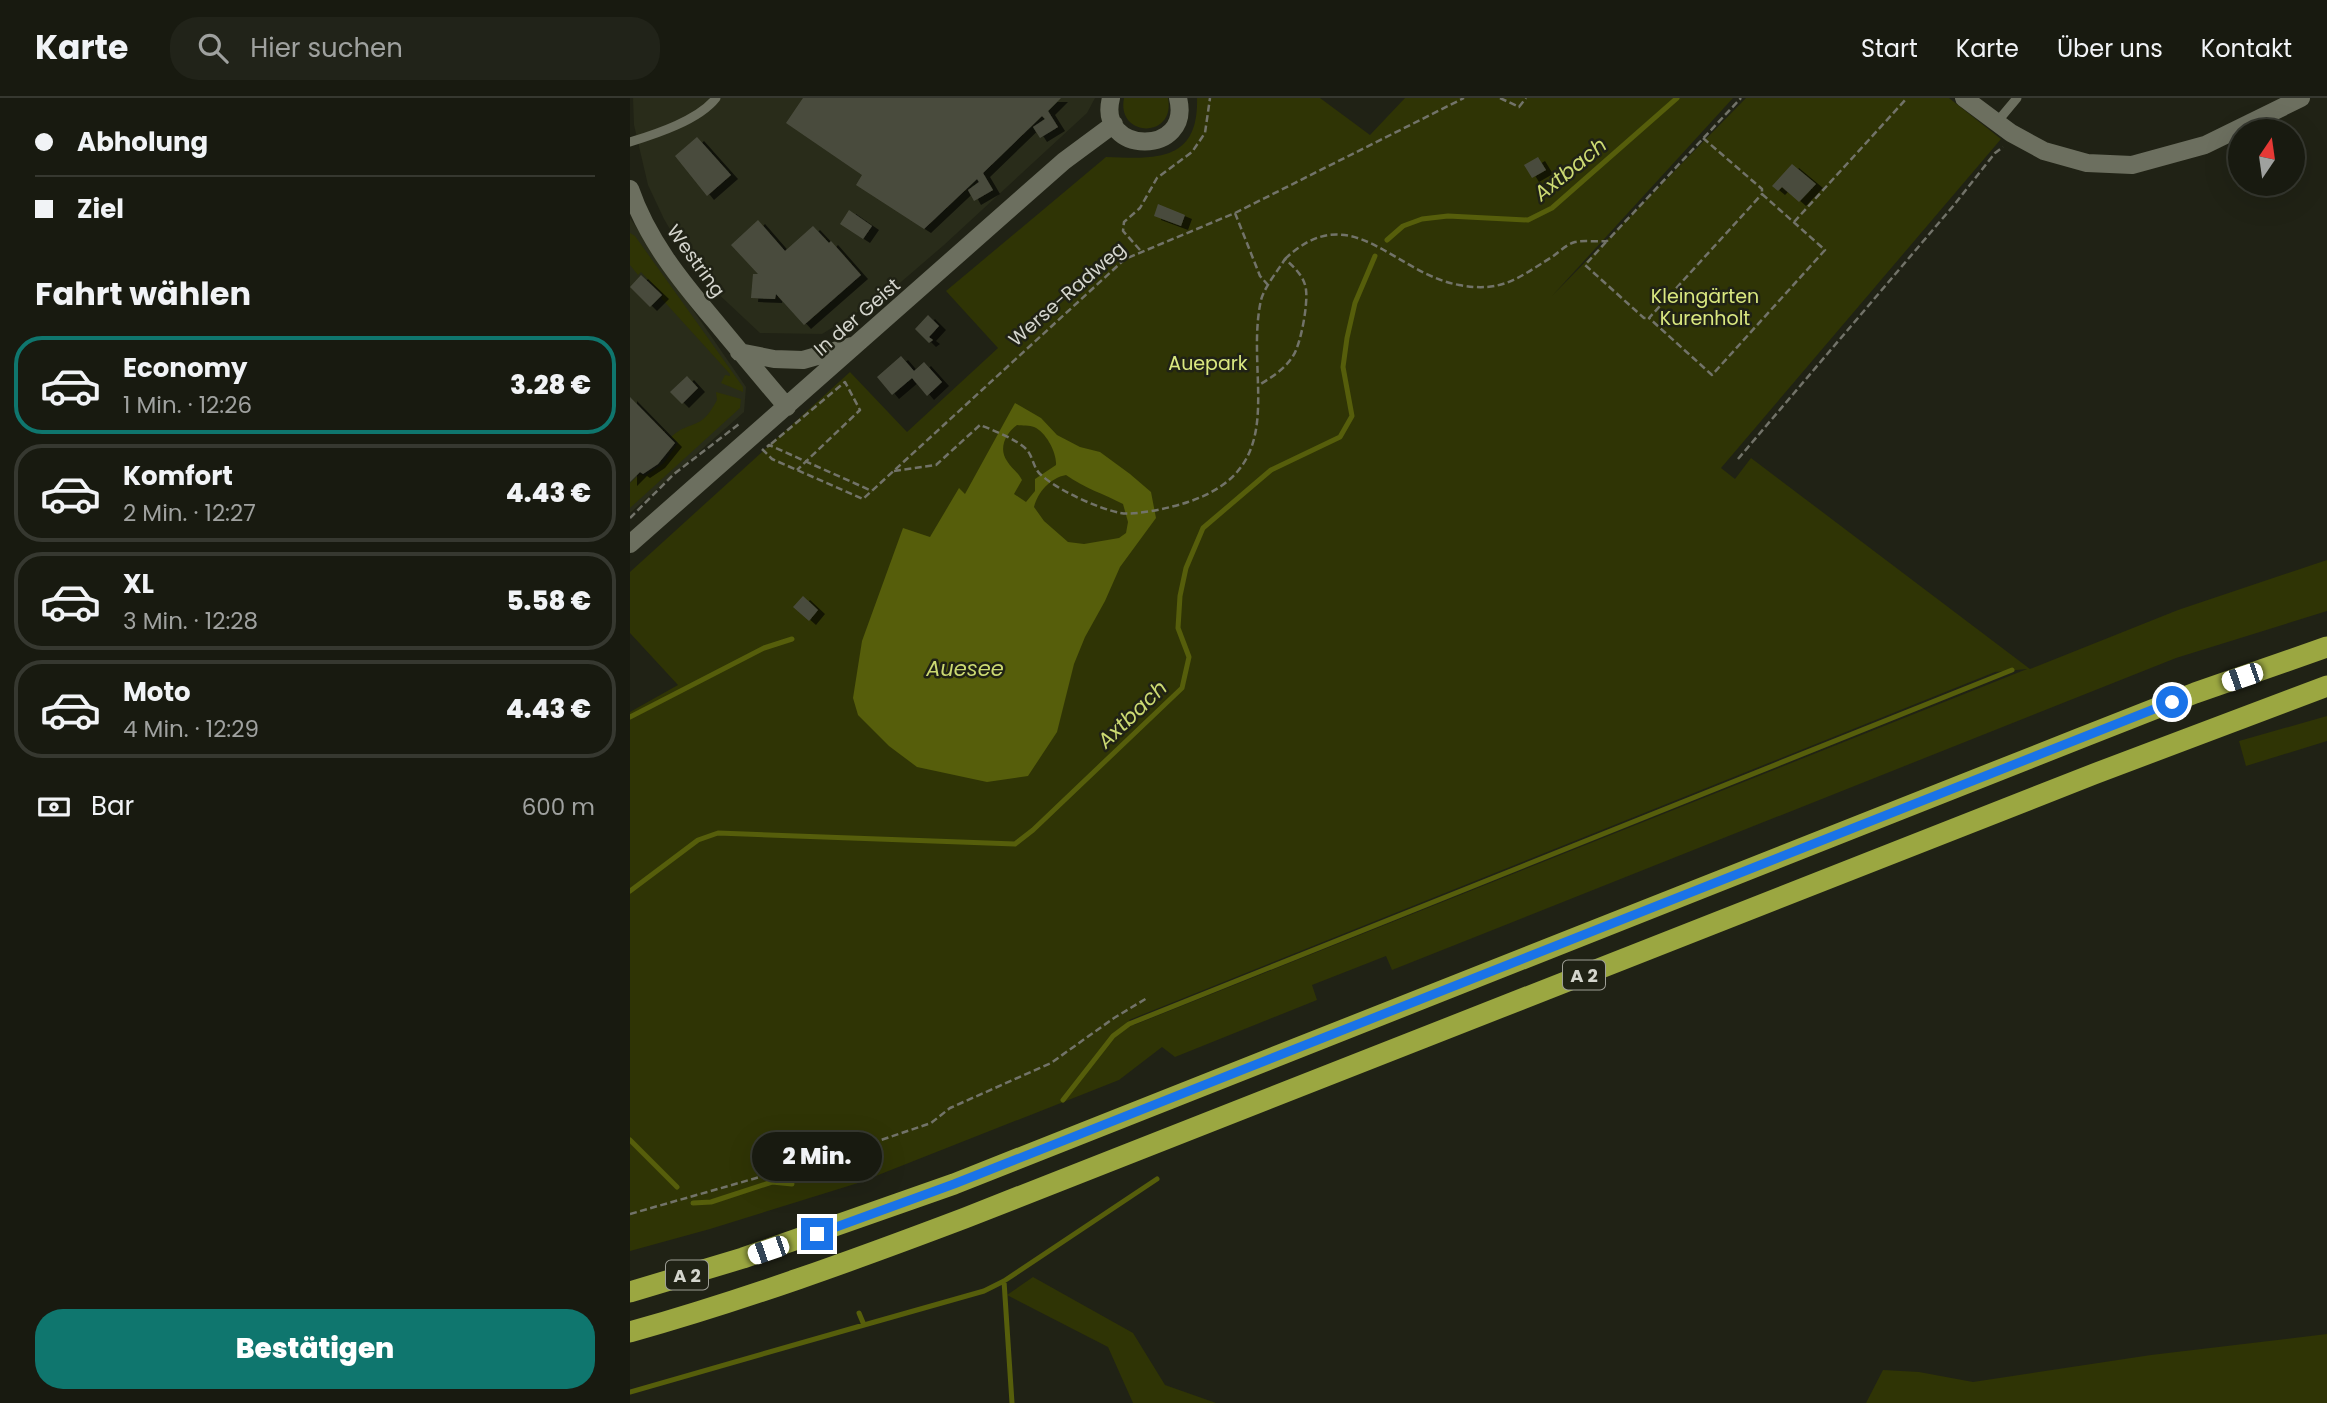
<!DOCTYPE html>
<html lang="de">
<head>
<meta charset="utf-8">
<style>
  body { margin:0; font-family:Poppins,sans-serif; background:#212319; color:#f1f3f6; height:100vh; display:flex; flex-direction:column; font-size:26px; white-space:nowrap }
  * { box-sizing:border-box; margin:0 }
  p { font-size:23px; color:#9fa19f }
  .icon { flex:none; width:38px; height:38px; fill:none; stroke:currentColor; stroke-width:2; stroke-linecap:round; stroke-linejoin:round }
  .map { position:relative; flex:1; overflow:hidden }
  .sheet { display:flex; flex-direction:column; background:#181a10; width:630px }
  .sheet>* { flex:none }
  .hud { display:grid; align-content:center; height:154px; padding:0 35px; background:#181a10 }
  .needle { width:46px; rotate:13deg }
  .controls { position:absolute; left:1598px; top:21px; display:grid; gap:14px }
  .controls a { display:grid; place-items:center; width:77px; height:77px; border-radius:50%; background:#181a10; box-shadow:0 7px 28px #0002,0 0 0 2px #363830; font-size:35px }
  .end { position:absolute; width:32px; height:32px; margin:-16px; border:9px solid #1a73e8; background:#fff; box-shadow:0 0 0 4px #fff }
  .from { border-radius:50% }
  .bubble { position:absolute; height:49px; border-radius:24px; background:#181a10; box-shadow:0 7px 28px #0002,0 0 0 2px #363830; font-size:23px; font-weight:800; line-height:49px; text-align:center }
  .car { position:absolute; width:21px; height:42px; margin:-21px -10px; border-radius:9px; box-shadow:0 0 5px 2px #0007; background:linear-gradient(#fff 24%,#345 0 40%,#fff 0 76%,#345 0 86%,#fff 0) }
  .hud b { display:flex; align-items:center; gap:24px; height:66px; font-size:26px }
  .hud b+b { border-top:2px solid #363830 }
  .hud i { width:18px; height:18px; background:#f1f3f6 }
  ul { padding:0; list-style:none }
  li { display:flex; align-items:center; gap:21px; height:98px; margin:0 14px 10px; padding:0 21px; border:4px solid #363830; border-radius:28px }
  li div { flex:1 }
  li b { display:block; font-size:26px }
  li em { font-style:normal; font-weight:800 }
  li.selected { border-color:#0f766e }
  li>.icon { width:63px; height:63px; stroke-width:1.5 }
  h2 { padding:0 35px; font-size:32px; line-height:84px }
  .pay { display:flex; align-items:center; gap:18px; height:77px; padding:0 35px; font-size:26px }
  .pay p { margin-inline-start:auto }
  .cta { display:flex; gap:14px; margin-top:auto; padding:14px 35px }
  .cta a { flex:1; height:80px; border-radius:28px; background:#0f766e; color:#fff; font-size:28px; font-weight:800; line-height:80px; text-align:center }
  header { display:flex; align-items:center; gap:42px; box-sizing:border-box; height:98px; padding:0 35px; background:#181a10; border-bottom:2px solid #363830 }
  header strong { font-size:33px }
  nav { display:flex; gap:38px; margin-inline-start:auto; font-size:24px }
  .search { width:490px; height:63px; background:#212319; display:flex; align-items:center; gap:18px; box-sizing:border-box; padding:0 24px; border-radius:28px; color:#9fa19f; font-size:26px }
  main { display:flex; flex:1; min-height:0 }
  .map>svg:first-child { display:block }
  .built { fill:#292c1a }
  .green { fill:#2f3405; fill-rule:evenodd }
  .water { fill:#565e0b; fill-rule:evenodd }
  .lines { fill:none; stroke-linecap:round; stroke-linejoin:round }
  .stream { stroke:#565e0b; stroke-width:5 }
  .building { fill:#4a4c3e; filter:url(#shadow) }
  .path { stroke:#727369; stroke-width:2.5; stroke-dasharray:7 3.5; stroke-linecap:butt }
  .lane { stroke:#6c6f5f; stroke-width:9 }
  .street { stroke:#6c6f5f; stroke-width:18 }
  .secondary { stroke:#6c6f5f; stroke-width:18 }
  .highway { stroke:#9ba741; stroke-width:21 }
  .route { stroke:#1a73e8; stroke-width:9 }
  .labels { text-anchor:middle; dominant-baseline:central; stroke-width:5; stroke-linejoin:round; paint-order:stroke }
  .shield { fill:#202215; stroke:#9e9f96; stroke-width:2 }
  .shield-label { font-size:18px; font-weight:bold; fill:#d4d5cd }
  .street-label { font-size:19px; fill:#d4d5cd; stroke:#202215 }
  .park-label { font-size:19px; fill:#dae880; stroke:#202215 }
  .water-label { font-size:21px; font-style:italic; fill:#ccda72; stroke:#202215 }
</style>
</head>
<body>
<header>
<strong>Karte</strong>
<div class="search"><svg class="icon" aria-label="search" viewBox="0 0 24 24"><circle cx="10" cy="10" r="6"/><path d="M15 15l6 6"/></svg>Hier suchen</div>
<nav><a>Start</a><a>Karte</a><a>Über uns</a><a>Kontakt</a></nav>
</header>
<main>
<section class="sheet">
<div class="hud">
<b><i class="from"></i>Abholung</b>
<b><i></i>Ziel</b>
</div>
<h2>Fahrt wählen</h2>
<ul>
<li class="selected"><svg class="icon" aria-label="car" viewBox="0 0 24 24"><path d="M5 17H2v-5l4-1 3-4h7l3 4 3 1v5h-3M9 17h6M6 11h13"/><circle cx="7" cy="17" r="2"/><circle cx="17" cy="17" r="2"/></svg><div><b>Economy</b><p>1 Min. · 12:26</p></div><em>3.28 €</em></li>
<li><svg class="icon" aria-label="car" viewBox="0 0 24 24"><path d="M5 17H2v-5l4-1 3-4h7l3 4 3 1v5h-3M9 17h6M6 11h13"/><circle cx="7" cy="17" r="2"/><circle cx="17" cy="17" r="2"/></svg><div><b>Komfort</b><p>2 Min. · 12:27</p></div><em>4.43 €</em></li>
<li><svg class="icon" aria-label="car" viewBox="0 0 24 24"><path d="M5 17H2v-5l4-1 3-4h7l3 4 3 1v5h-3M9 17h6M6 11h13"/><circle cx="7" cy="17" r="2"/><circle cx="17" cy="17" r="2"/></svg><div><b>XL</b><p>3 Min. · 12:28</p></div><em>5.58 €</em></li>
<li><svg class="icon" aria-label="car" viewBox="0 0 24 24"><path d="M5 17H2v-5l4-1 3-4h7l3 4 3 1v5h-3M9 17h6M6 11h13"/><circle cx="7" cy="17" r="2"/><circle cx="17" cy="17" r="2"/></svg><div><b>Moto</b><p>4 Min. · 12:29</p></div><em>4.43 €</em></li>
</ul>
<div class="pay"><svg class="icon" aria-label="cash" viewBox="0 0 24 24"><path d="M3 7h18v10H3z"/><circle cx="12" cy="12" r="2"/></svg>Bar<p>600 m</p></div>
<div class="cta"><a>Bestätigen</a></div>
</section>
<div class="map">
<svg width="1697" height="1305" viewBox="0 0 1697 1305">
  <defs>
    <filter id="shadow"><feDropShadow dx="7" dy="4" stdDeviation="0" flood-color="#0009"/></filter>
  </defs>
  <rect width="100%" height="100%" fill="#202215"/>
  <path class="built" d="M3 0H465L457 15 314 147 257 196 192 236 130 235 83 191 55 157 34 121 18 87 4 27Z
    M0 120 116 289 114 314 0 415Z"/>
  <path class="green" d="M494 0H538C546 41 486 40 494 0Z
    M567 0H690L740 37 775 0H1103L922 198 1116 0H1319L1371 41 1091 370 1105 381 1121 360 1400 571 1548 512 1697 462V513L1546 560 762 872 756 858 682 887 687 902 545 959 532 949 489 982 228 1085 80 1131 0 1153V614L48 587 0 535V474L220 274 277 334 368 250 316 193 476 59C524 61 569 65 567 0ZM1397 571 504 927 499 922 1365 574Z
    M0 135 5 138 113 289V294L91 285 95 277 100 278V276L31 200 33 197 11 174 8 177 0 167Z
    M86 294 111 301 110 310 0 410V385L10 376 15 378 34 365 48 345 41 339C54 327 60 330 72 322 79 317 83 309 87 302Z
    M1697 618V643L1616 668 1609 643Z
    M403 1179 503 1235 535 1287 586 1305H503L478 1249 377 1197Z
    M1697 1236V1305H1236L1253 1272 1289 1274 1343 1284 1521 1257Z"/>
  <path class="water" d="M385 305 411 320 427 337 450 349 470 354 500 376 521 394 526 420 490 469 475 503 455 539 444 566 427 634 398 678 357 684 287 669 259 648 228 617 223 600 232 543 273 430 300 439 329 390 335 396ZM387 327C392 328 400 327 404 329 416 334 427 355 426 367L405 381V393L396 404 384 396 392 382C388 374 381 370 377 363 368 350 376 335 387 327ZM436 377C454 390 474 396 493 406L498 424 496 435 489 440 454 446 438 444 414 423 404 409C408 394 420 380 436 377Z"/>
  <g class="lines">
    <path class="stream" d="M757 142 773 128 792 121 818 118 898 122 922 110 1047 0
      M0 619 134 550 162 541
      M0 793 68 742 88 735 385 746 403 732 552 590 559 559 548 530 550 498 556 470 573 430 641 372 710 339 722 318 713 269 717 240 725 205 745 158
      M433 1002 483 938 499 926 1382 572
      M0 1042 47 1089
      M63 1105 81 1104 142 1084 162 1086
      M374 1183 382 1305
      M229 1215 234 1227 354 1193 374 1183 527 1081
      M0 1294 234 1227"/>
  </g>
  <path class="building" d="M173 0H431L418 13 428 29 410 40 403 29 415 21 412 18 353 75 363 92 344 103 338 92 349 84 347 81 294 131 226 87 232 77 156 25Z
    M67 39 101 77 77 98 45 58Z
    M908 59 916 72 902 80 894 67Z
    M1162 66 1186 86 1169 104 1152 89 1148 93 1142 88Z
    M528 106 555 117 551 128 524 118Z
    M219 112 242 128 233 141 210 126Z
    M128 122 155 153 183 128 199 145 201 143 231 177 174 227 146 196 145 201 121 200 123 176H128L101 147Z
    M11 177 32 197 20 209 0 189Z
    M298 217 309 228 299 239 303 242 299 245 285 231Z
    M271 258 284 273 294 264 312 284 297 298 282 280 262 297 247 279Z
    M57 278 68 290 52 306 40 294Z
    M0 299 45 345 28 366 13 376 10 374 0 384Z
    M173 498 188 512 179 523 163 509Z"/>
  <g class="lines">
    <path class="path" d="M870 0 889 9 896 0
      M1073 40 1132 91V96
      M1132 96 1195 152 1082 277 1019 220Z
      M605 115 630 178 638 187
      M1164 124 1277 0
      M976 144 955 167 1014 220H1019
      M510 152 493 133 494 124 510 110 527 80 562 54 575 35 580 0
      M655 161C721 98 763 175 829 187 872 195 888 180 922 159 929 154 937 146 945 144 954 142 967 144 977 143L1111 0
      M141 346 215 284 230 312 167 372
      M137 349 139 347 242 393
      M132 351 142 361 233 401 495 161 605 115 834 0
      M1108 361 1324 107 1365 55 1373 49
      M264 373 306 367 350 327C363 332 388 342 397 352 403 359 403 369 410 376 427 392 467 410 490 415 505 418 544 409 558 404 663 369 614 280 631 202 635 188 647 174 655 161 664 169 675 179 676 192 678 206 671 246 663 258 655 271 642 279 629 287
      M0 420 44 376 109 326
      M0 1116 207 1057 301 1025 320 1010 421 965 484 920 517 900"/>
    <path class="lane" d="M1367 24 1387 0
      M0 44C26 36 69 22 86 0"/>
    <path class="street" d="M1334 0 1381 35 1414 53 1457 65 1502 67 1575 47 1671 0"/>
    <path class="secondary" d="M481 0C466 57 563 59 548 0
      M0 91C17 141 50 182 84 222 108 251 132 280 157 309
      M109 254 144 261 173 262 222 248
      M0 446 434 63 484 26"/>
    <path class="highway" d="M0 1194 113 1160 324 1086 1448 641 1565 595 1697 549
      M0 1234C114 1202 224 1162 335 1120L1464 676 1697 588"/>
  </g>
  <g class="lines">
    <path class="route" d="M187 1136 324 1086 1542 604"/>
  </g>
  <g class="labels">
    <g class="shield">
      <rect x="933" y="862.5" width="42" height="29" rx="5"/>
      <rect x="36" y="1162.5" width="42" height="29" rx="5"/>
    </g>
    <g class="shield-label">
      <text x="954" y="877">A 2</text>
      <text x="57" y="1177">A 2</text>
    </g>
    <g class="street-label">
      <text transform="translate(66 163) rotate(54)">Westring</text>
      <text transform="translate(437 196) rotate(-41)">Werse-Radweg</text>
      <text transform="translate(227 219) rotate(-41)">In der Geist</text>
    </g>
    <g class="park-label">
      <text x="1075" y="198">Kleingärten<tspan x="1075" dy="22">Kurenholt</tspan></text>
      <text x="578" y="265">Auepark</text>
    </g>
    <g class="water-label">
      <text transform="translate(940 71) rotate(-39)">Axtbach</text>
      <text x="335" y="570">Auesee</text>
      <text transform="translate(502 616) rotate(-44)">Axtbach</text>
    </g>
  </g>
</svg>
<div class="controls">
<a><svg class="needle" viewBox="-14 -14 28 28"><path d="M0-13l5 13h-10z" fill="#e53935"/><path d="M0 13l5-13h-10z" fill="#9fa19f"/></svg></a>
</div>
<i class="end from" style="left:1542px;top:604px"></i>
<i class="end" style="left:187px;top:1136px"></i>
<div class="bubble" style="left:122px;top:1034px;width:130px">2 Min.</div>
<i class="car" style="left:1612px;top:579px;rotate:251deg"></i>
<i class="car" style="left:138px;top:1152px;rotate:251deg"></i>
</div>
</main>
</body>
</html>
